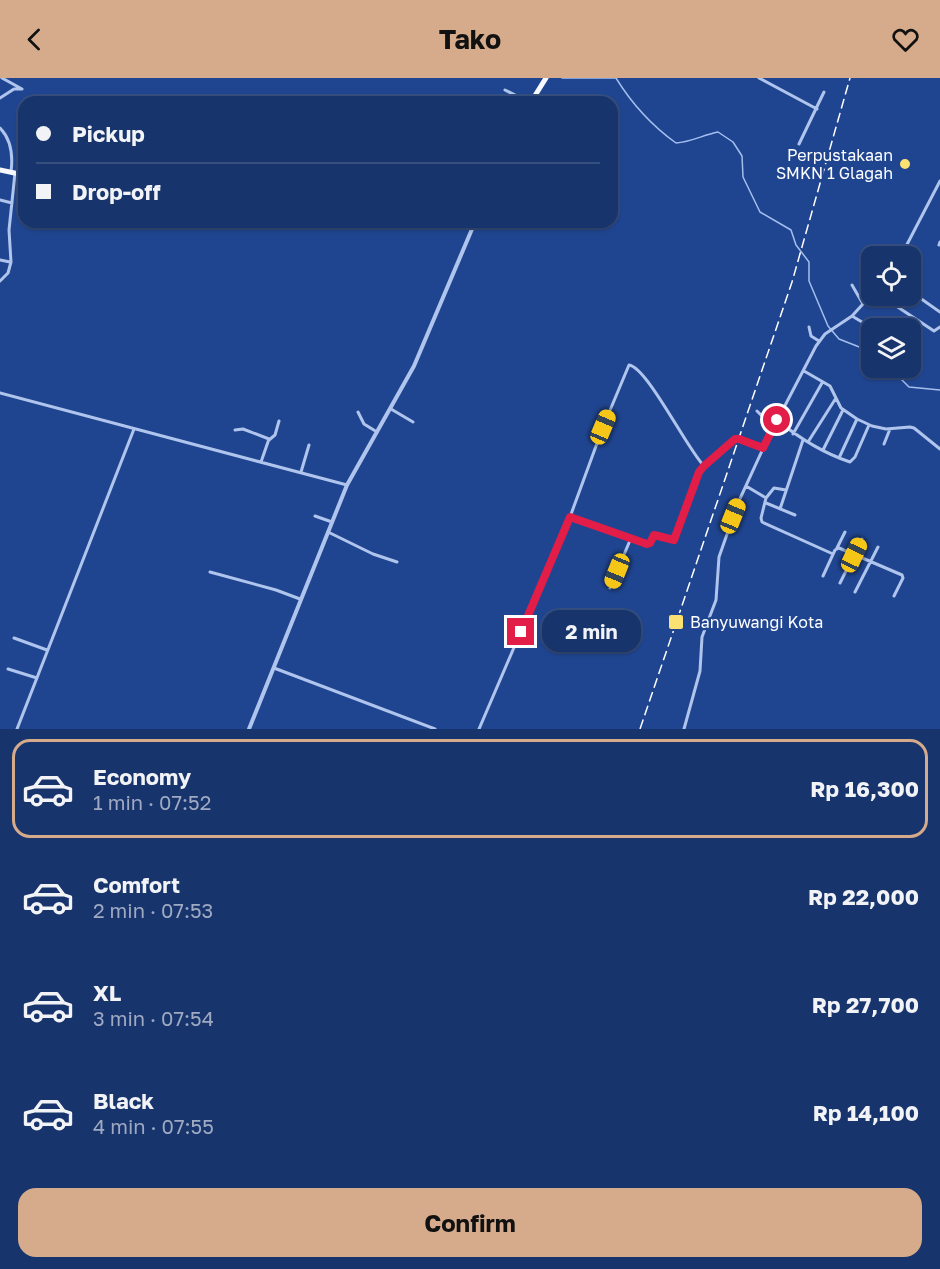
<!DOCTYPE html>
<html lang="en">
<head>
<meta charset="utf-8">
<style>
  body { margin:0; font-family:"Golos Text",sans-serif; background:#253f74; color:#f1f3f6; height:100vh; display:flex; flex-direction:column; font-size:22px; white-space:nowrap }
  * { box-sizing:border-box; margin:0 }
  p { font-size:20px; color:#9faac2 }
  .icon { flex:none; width:33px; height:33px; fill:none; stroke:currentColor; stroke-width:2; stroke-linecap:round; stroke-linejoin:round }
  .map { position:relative; height:651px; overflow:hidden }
  .panel { display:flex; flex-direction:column; background:#18346c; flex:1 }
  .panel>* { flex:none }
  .top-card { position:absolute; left:18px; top:18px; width:600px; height:132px; border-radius:18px; box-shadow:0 2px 4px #0004,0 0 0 2px #364f7f; display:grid; align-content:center; height:132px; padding:0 18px; background:#18346c }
  .controls { position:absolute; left:861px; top:168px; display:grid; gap:12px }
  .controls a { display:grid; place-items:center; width:60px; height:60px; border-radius:12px; background:#18346c; box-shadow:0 2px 4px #0004,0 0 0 2px #364f7f; font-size:30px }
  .end { position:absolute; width:27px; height:27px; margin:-14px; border:8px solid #e11d48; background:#fff; box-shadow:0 0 0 3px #fff }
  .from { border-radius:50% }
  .bubble { position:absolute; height:42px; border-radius:18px; background:#18346c; box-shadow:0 2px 4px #0004,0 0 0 2px #364f7f; font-size:20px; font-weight:700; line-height:42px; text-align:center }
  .car { position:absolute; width:18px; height:36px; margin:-18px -9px; border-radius:8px; box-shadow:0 0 4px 2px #0007; background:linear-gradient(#f5c518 24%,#345 0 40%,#f5c518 0 76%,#345 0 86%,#f5c518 0) }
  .top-card b { display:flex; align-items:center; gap:21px; height:57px; font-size:22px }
  .top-card b+b { border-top:2px solid #364f7f }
  .top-card i { width:15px; height:15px; background:#f1f3f6 }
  ul { padding:10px 0 0; list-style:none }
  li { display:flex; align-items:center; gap:18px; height:99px; margin:0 12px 9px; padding:0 6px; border:3px solid transparent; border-radius:18px }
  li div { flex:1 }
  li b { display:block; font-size:22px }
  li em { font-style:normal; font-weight:700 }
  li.current { border-color:#d6ab8b }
  li>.icon { width:54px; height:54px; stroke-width:1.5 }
  .action { display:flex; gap:12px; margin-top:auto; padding:12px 18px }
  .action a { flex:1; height:69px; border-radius:18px; background:#d6ab8b; color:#111; font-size:24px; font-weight:700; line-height:69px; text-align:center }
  header { display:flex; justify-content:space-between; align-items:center; height:78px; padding:0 18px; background:#d6ab8b; color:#111; font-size:27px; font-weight:700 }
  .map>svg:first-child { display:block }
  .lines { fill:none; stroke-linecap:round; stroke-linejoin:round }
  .stream { stroke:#a4bfee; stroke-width:1.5 }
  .minor { stroke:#b0c5ed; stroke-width:3 }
  .tertiary { stroke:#b0c5ed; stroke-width:4 }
  .primary { stroke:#f7f9ff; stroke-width:5 }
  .rail { stroke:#fff; stroke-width:1.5; stroke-dasharray:10 4.5; stroke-linecap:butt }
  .route { stroke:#e11d48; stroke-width:8 }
  .poi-dot { fill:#fae171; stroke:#204590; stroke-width:2 }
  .labels { text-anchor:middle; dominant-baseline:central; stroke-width:4.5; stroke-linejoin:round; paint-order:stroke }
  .poi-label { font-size:16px; fill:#fff; stroke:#204590; text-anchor:end }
</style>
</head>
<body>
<header><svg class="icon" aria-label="back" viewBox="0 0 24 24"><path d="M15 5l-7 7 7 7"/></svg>Tako<svg class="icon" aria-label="heart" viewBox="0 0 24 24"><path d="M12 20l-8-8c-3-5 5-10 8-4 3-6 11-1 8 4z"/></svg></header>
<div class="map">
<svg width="940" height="651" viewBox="0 0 940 651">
  <rect width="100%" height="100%" fill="#204590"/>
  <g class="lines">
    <path class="stream" d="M562 0H616C632 26 651 47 676 65 691 64 703 57 718 54L733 64 742 78 743 99 760 134 791 152 796 167 809 184V203L828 248 839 261 872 274
      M890 290 909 309 940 312"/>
    <path class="minor" d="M2 0 22 11
      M759 0 817 31
      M505 12 529 24
      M0 20 14 11H22
      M0 50C12 62 13 78 11 94
      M799 66 824 14
      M0 122 12 125
      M939 167 940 164
      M901 178 940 103
      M0 182 10 184
      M0 203 8 195 11 184 9 152 15 95
      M852 207 863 226
      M910 213 940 234
      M881 218 934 253 940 249
      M852 238 872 250
      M809 249 811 258 819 263
      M804 293 830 308 841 330 857 341 872 348 886 351 910 349 914 350 940 371
      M0 315 347 407
      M391 331 413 344
      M757 333 772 348
      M358 334 364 346 377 354
      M777 342C799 360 823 375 850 384L855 379 869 347
      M235 352 243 351 269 361 261 384
      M793 356 822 305
      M269 362 275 357 279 343
      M808 364 836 320
      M884 366 890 351
      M823 372 843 332
      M839 380 857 341
      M301 394 309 367
      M746 408 766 420 761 440 762 444 833 476
      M766 420 774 410 786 412
      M766 425 795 437
      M780 431 803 362
      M315 438 332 444
      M570 439 647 466 650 465 652 458 655 456 674 462 699 394 704 388 735 361H739L763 370
      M328 454 373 476 397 484
      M837 470 845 454
      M210 494 276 512 300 521
      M823 498 835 472 839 470 902 497 903 500 894 518
      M840 505 862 461
      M610 510 631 460
      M855 514 878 469
      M14 560 47 572
      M274 590 435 651
      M8 591 37 600
      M17 651 134 351
      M479 651 570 439 603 349 629 287C647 289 687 371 704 388
      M684 651 700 593 702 559 716 522 719 479 738 425 767 362 816 268 825 256 852 238 872 216"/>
    <path class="tertiary" d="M249 651 347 407 414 288 475 144"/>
    <path class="primary" d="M531 24 546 0
      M0 92 24 97"/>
    <path class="rail" d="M640 651 792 204 850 0"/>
  </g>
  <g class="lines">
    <path class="route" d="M521 554 570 439 647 466 650 465 654 457 674 462 699 394 704 388 735 361H739L763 370 777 342"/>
  </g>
  <g class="poi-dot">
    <circle cx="905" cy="86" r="6"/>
    <rect x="668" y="536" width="16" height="16" rx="3"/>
  </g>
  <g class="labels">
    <g class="poi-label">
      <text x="893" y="77">Perpustakaan<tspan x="893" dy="18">SMKN 1 Glagah</tspan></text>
      <text x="690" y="544" text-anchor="start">Banyuwangi Kota</text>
    </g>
  </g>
</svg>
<div class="controls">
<a><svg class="icon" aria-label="locate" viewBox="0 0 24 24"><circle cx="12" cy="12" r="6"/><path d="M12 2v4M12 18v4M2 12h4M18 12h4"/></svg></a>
<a><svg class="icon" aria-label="layers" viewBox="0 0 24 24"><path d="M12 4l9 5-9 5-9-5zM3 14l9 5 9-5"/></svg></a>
</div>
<i class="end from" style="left:777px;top:342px"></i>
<i class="end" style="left:521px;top:554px"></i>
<div class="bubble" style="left:542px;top:532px;width:99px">2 min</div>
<i class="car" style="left:603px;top:349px;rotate:23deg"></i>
<i class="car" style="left:733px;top:438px;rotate:22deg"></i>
<i class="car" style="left:854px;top:477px;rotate:25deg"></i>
<i class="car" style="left:617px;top:493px;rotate:202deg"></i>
<div class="top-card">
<b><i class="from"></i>Pickup</b>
<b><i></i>Drop-off</b>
</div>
</div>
<section class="panel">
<ul>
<li class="current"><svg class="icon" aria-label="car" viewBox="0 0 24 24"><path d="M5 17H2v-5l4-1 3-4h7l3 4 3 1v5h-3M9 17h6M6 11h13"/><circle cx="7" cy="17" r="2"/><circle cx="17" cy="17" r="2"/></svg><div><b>Economy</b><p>1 min · 07:52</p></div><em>Rp 16,300</em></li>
<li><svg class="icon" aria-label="car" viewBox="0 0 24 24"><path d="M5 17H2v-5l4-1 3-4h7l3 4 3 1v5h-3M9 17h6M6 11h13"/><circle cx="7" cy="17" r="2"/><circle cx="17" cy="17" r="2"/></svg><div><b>Comfort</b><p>2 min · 07:53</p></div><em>Rp 22,000</em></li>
<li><svg class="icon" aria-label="car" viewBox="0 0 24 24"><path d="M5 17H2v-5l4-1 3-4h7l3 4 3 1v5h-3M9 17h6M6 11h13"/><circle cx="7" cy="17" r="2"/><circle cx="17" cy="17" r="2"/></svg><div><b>XL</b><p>3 min · 07:54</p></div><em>Rp 27,700</em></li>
<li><svg class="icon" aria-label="car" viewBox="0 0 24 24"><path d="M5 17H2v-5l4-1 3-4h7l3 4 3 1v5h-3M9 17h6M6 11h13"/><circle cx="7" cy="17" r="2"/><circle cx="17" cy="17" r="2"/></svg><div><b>Black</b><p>4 min · 07:55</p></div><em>Rp 14,100</em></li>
</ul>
<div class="action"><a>Confirm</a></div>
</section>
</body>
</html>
